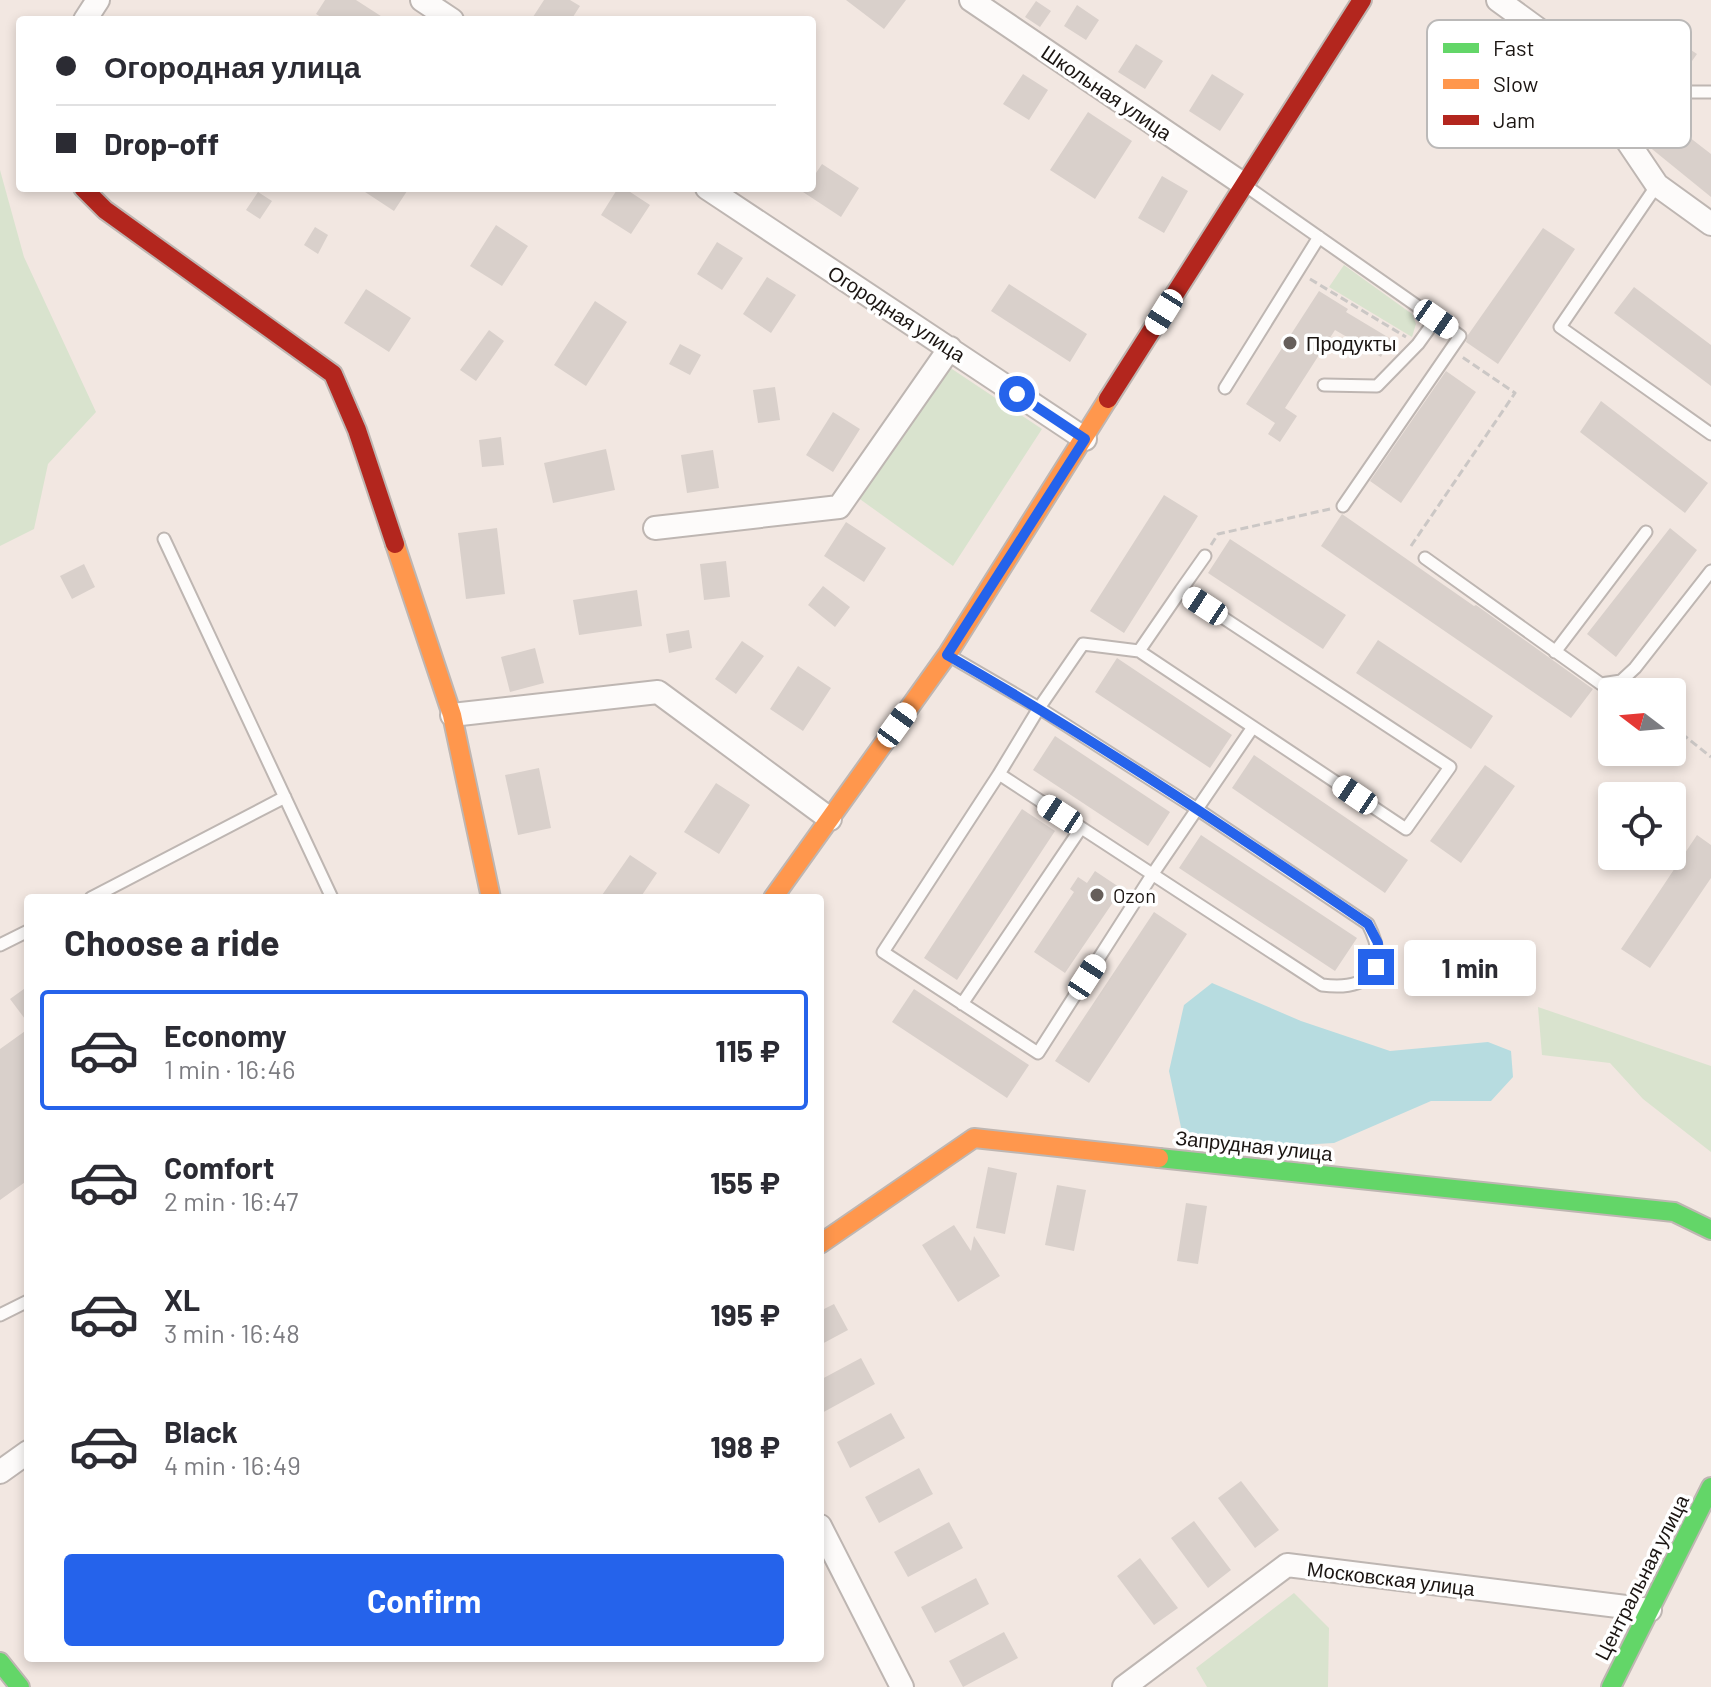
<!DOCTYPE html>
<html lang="en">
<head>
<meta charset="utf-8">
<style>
  body { margin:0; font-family:Barlow,sans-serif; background:#f2f2f3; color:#2b2b33; height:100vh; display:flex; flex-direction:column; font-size:30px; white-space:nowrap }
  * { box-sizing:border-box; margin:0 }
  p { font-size:26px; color:#7c7c81 }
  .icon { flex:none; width:44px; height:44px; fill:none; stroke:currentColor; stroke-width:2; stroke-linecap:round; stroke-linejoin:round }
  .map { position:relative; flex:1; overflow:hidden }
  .sheet { position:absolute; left:24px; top:894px; width:800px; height:768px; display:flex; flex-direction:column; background:#fff; border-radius:8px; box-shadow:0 4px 12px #0003 }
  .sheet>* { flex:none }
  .guide { position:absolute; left:16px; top:16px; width:800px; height:176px; border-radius:8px; box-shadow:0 4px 12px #0003; display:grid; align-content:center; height:176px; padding:0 40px; background:#fff }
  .needle { width:52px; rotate:286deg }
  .tools { position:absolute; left:1598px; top:678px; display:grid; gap:16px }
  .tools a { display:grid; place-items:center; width:88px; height:88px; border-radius:8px; background:#fff; box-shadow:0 4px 12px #0003; font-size:40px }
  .end { position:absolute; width:36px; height:36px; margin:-18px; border:10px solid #2563eb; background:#fff; box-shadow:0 0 0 4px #fff }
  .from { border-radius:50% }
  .bubble { position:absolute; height:56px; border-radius:8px; background:#fff; box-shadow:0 4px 12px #0003; font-size:26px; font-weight:700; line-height:56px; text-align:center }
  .car { position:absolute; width:24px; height:48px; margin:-24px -12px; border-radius:10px; box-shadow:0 0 6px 2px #0007; background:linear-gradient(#fff 24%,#345 0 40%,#fff 0 76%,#345 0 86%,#fff 0) }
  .guide b { display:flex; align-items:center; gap:28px; height:76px; font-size:30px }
  .guide b+b { border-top:2px solid #e1e1e2 }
  .guide i { width:20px; height:20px; background:#2b2b33 }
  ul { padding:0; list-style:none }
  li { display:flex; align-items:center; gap:24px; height:120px; margin:0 16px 12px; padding:0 24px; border:4px solid transparent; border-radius:8px }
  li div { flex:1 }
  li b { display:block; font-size:30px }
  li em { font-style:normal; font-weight:700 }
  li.active { border-color:#2563eb }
  li>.icon { width:72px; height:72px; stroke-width:1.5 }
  h2 { padding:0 40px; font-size:36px; line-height:96px }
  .primary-button { display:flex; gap:16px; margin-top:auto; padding:16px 40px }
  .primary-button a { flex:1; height:92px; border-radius:8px; background:#2563eb; color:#fff; font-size:32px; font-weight:700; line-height:92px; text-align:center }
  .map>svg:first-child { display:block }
  .green { fill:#d9e3ce }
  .water { fill:#b7dce0 }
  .building { fill:#d9d0cb }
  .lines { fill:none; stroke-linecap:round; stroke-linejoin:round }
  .lane-casing { stroke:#beb6b2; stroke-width:15 }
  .street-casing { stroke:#beb6b2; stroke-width:26 }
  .fast-casing { stroke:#beb6b2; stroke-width:22 }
  .slow-casing { stroke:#beb6b2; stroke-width:22 }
  .jam-casing { stroke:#beb6b2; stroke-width:22 }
  .path { stroke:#cbc7c5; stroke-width:3; stroke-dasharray:8 4; stroke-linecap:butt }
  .lane { stroke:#fdfbfa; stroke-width:11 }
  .street { stroke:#fdfbfa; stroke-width:22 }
  .fast { stroke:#63d668; stroke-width:18 }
  .slow { stroke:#ff974d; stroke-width:18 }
  .jam { stroke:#b3261e; stroke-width:18 }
  .route { stroke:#2563eb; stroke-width:10 }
  .poi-dot { fill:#665e5a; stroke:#fff; stroke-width:3 }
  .labels { text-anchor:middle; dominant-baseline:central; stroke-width:7; stroke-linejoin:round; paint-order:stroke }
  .street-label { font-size:20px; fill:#1b1512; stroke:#fff }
  .poi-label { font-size:20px; fill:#1b1512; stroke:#fff; text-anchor:start }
  .key { fill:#fff; stroke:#bbb9b8; stroke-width:2 }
  .key-label { font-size:22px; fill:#1b1512 }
</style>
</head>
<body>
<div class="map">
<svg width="1711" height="1687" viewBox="0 0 1711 1687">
  <rect width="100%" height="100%" fill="#f2e7e1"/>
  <path class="green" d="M0 170 24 257 96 412 48 464 34 529 0 546Z
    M1344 265 1412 314 1416 324 1412 337 1329 287Z
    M946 365 1042 429 953 566 857 497Z
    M1538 1007 1711 1066V1152L1643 1099 1610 1063 1542 1055Z
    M1294 1593 1329 1628 1328 1687H1207L1196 1668Z"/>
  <path class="water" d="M1212 983 1301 1021 1390 1051 1488 1042 1511 1051 1513 1077 1491 1101H1431L1334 1143 1217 1150 1182 1132 1169 1071 1184 1005Z"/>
  <path class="building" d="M325 0H356L387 20H326L316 14Z
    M544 0H570L580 6 571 20H531Z
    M846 0H906L884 29Z
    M1036 1 1051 11 1040 27 1025 17Z
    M1077 5 1099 20 1086 40 1064 26Z
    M1136 44 1163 61 1145 89 1118 72Z
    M1682 44 1697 54 1677 82 1662 71Z
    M1023 74 1048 90 1029 120 1003 104Z
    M1212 74 1244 94 1220 131 1189 111Z
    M1088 112 1132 141 1095 199 1050 170Z
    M1667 120 1711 154V197L1647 145Z
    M822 164 859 188 841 217 803 192 806 188H812V179Z
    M1162 176 1188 191 1164 233 1138 218Z
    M359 188H409L394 211Z
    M618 188H624L650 205 631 234 601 215Z
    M258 192 272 201 260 219 246 210Z
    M496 225 528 246 502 286 470 266Z
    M315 227 328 235 318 254 304 245Z
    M1543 228 1575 249 1498 364 1466 342 1468 335Z
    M717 242 743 258 722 290 697 274Z
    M767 277 796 295 771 333 743 314Z
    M1009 284 1087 334 1070 362 991 311Z
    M1634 287 1711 345V386L1614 313Z
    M366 289 411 318 389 352 344 323Z
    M1319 291 1348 309 1346 312 1391 339 1381 357 1335 330 1285 408 1297 416 1280 442 1268 434 1275 423 1246 404Z
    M595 301 627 322 586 386 554 365Z
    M489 330 504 341 476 381 460 370Z
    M680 344 701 355 690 375 669 364Z
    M1446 371 1476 392 1401 503 1370 481Z
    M775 387 780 420 758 423 753 390Z
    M1601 401 1708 483 1685 513 1580 432Z
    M833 412 860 429 833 472 806 455Z
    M501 437 504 465 482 467 479 440Z
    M606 449 615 490 553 503 544 463Z
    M713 450 719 488 687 493 681 455Z
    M1164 495 1198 516 1124 633 1090 611Z
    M1342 514 1474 606 1476 605 1593 689 1571 718 1321 546Z
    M846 522 886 548 864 582 824 556Z
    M497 528 505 594 466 599 458 533Z
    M1670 528 1697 550 1616 657 1587 634Z
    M1230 539 1346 615 1323 649 1208 573Z
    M726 561 730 597 704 600 700 564Z
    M84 564 95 587 72 599 60 576Z
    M823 586 850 607 835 627 808 605Z
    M637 590 642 626 579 635 573 600Z
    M689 630 692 648 669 653 666 634Z
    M1378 640 1493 716 1471 749 1356 673Z
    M742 641 764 656 736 694 715 679Z
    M535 648 544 683 510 692 501 657Z
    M1117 658 1232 735 1210 768 1095 692Z
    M798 666 831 688 803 731 770 709Z
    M1055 736 1170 812 1148 846 1033 770Z
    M1254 755 1408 860 1385 893 1232 788Z
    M1485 765 1515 786 1461 863 1430 841Z
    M539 768 551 828 518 835 505 775Z
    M716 783 750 805 719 854 684 832Z
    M1022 809 1055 831 957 980 924 958Z
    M1201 835 1357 938 1335 971 1179 868Z
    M1697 835 1711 845V878L1650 968 1621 949Z
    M630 855 657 873 640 898H600Z
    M1095 871 1122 889 1065 973 1034 952 1074 892 1070 889 1078 877 1087 883Z
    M1154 912 1187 934 1089 1083 1055 1061Z
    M28 986V1023L10 999Z
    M914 989 1029 1065 1007 1098 892 1022Z
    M28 1029V1180L0 1200V1049Z
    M988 1167 1017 1173 1005 1234 976 1228Z
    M1057 1185 1086 1190 1074 1251 1045 1245Z
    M1186 1203 1207 1206 1198 1264 1177 1261Z
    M954 1225 971 1251 974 1236 1000 1276 958 1302 922 1245Z
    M834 1304 848 1330 820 1345V1311Z
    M861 1358 875 1384 820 1414V1380Z
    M891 1413 905 1438 850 1468 837 1442Z
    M919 1468 933 1494 879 1523 865 1497Z
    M1241 1481 1279 1530 1255 1548 1218 1498Z
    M1194 1521 1231 1570 1208 1588 1171 1538Z
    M949 1522 963 1548 908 1577 894 1552Z
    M1140 1558 1178 1608 1154 1625 1117 1576Z
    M976 1578 989 1604 935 1633 921 1607Z
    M1004 1632 1018 1658 963 1687 949 1661Z"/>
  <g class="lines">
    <defs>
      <path id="lane" d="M1624 92H1711
        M1243 184 1460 336 1343 506
        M1657 185 1560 327 1711 434
        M1324 385 1377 386 1418 344 1436 319
        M1225 388 1319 237
        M164 539 332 898
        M1425 558 1601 684 1621 681 1635 668 1711 571
        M1181 590 1205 556
        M1555 652 1646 532
        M948 655 1039 708 1083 644 1139 651 1181 590 1450 767 1406 829 1139 651
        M1039 708 1197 809 1368 924C1391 969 1368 991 1322 985L999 774Z
        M999 774 883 952 1038 1053 1152 875 1253 727
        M91 898 285 797
        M0 945 28 931
        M962 1004 1081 828
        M0 1315 28 1301"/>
      <path id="street" d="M422 0 452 20
        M971 0 1243 184
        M1498 0 1624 92V136L1657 185 1711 224
        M85 20 98 0
        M707 188 1085 439
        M655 528 839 507 950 348
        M452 715 658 692 830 819
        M0 1472 28 1452
        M820 1526 902 1687
        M1124 1687 1287 1565 1650 1610"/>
      <path id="fast" d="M1159 1158 1674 1212 1711 1230
        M0 1662 20 1687
        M1611 1687 1711 1487"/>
      <path id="slow" d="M395 544 452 715 491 898
        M773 898 947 655 1108 399
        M820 1244 974 1138 1159 1158"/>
      <path id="jam" d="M83 188 105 210 333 374 357 430 395 544
        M1108 399 1362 0"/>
    </defs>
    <use href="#lane" class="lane-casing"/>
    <use href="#street" class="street-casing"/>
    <use href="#fast" class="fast-casing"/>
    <use href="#slow" class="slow-casing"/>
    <use href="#jam" class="jam-casing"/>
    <path class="path" d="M1310 279 1406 337
      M1211 545 1218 534 1330 509
      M1411 546 1515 393 1462 357
      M1672 726 1711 757"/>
    <use href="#lane" class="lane"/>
    <use href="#street" class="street"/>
    <use href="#fast" class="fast"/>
    <use href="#slow" class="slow"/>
    <use href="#jam" class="jam"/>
  </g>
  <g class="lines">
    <path class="route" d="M1017 394 1085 439 947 655C1092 738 1230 830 1368 924L1378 943 1376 967"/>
  </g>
  <g class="poi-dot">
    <circle cx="1290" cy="343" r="8"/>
    <circle cx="1097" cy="895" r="8"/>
  </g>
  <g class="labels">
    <g class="street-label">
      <text transform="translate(1107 92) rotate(34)">Школьная улица</text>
      <text transform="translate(897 313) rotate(33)">Огородная улица</text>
      <text transform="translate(1254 1145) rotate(6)">Запрудная улица</text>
      <text transform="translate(1641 1577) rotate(-63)">Центральная улица</text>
      <text transform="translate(1391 1578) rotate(7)">Московская улица</text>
    </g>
    <g class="poi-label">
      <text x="1306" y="343">Продукты</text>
      <text x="1113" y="895">Ozon</text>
    </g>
  </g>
  <rect x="1427" y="20" width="264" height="128" rx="12" class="key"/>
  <rect x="1443" y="43" width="36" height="10" fill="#63d668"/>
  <rect x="1443" y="79" width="36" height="10" fill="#ff974d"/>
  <rect x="1443" y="115" width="36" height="10" fill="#b3261e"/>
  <g class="key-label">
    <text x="1493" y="56">Fast</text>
    <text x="1493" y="92">Slow</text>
    <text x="1493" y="128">Jam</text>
  </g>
</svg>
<div class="tools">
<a><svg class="needle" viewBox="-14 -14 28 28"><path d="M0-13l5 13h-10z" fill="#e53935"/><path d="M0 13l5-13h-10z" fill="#7c7c81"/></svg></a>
<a><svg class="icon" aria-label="locate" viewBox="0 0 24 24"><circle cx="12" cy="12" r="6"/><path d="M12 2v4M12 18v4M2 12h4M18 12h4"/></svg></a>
</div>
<i class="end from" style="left:1017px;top:394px"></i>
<i class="end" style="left:1376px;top:967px"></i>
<div class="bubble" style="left:1404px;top:940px;width:132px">1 min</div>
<i class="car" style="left:1164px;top:312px;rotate:212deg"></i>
<i class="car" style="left:1436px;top:319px;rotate:125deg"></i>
<i class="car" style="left:1205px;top:606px;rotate:303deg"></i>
<i class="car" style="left:897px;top:725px;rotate:36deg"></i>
<i class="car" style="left:1355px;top:795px;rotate:304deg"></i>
<i class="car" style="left:1060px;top:814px;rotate:303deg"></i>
<i class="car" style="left:1087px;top:977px;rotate:33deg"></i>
<div class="guide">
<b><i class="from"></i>Огородная улица</b>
<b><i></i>Drop-off</b>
</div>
<section class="sheet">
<h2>Choose a ride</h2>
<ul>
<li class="active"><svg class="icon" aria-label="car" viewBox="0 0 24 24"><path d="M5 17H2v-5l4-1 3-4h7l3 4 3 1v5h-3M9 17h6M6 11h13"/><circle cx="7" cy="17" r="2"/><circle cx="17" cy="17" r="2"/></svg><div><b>Economy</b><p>1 min · 16:46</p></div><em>115 ₽</em></li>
<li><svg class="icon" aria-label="car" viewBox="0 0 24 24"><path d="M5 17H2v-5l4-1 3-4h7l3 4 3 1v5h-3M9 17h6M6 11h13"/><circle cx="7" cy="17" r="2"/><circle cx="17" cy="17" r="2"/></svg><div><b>Comfort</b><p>2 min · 16:47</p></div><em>155 ₽</em></li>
<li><svg class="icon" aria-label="car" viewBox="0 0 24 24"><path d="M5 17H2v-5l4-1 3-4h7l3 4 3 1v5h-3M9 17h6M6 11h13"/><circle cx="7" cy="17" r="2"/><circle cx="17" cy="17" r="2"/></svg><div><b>XL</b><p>3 min · 16:48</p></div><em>195 ₽</em></li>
<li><svg class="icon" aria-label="car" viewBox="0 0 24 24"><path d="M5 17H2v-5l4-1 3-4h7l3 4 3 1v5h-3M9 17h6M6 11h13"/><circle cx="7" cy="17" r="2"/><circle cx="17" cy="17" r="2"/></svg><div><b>Black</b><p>4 min · 16:49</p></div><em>198 ₽</em></li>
</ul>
<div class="primary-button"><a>Confirm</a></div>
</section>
</div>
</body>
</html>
